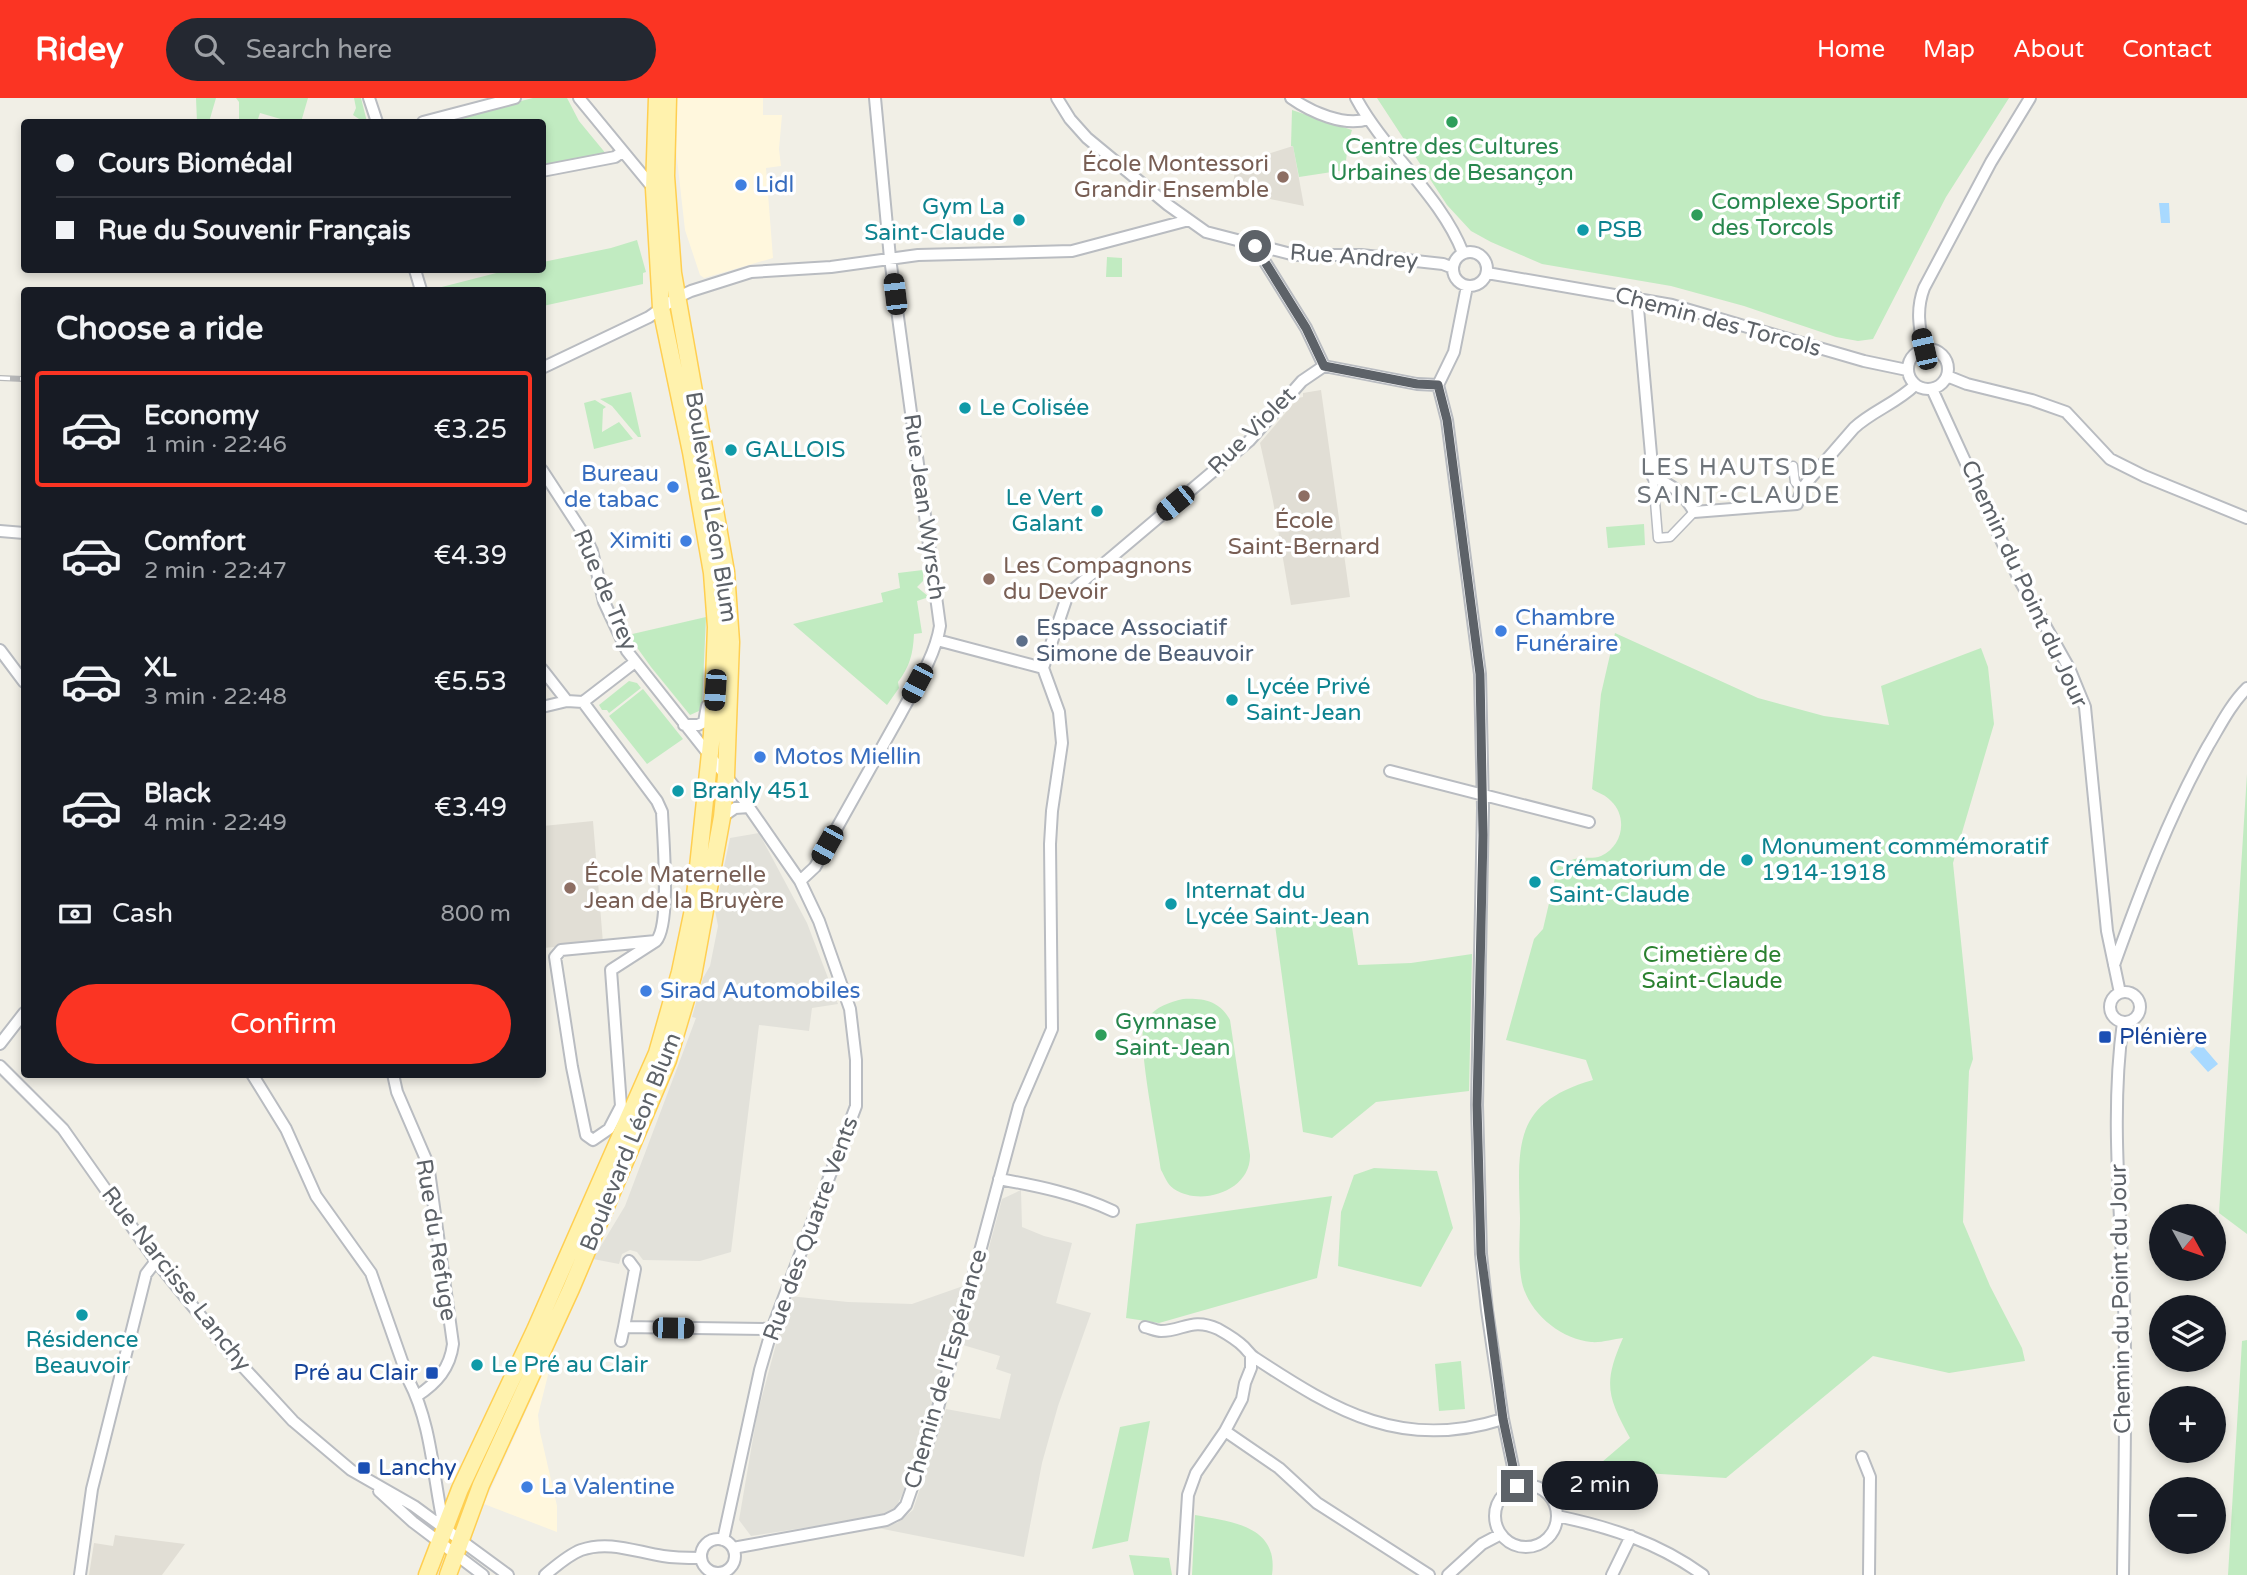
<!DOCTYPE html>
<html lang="en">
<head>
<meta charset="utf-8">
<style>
  body { margin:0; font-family:"Varela Round",sans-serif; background:#242831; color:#f1f3f6; height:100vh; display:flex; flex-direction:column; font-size:26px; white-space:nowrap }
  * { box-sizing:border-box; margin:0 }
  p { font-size:23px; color:#9ea1a6 }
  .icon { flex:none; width:38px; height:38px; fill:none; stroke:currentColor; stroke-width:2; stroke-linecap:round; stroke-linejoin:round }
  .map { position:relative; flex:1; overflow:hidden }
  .details { position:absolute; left:21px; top:189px; width:525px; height:791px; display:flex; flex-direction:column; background:#171b24; border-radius:7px; box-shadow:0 4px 10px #0003 }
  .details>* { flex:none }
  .guide { position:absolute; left:21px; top:21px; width:525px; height:154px; border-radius:7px; box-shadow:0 4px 10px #0003; display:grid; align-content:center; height:154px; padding:0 35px; background:#171b24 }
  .needle { width:46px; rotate:130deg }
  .tools { position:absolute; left:2149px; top:1106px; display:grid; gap:14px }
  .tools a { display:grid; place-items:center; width:77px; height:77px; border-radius:50%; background:#171b24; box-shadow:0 4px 10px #0003; font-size:35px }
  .end { position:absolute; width:32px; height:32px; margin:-16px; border:9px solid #5d6268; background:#fff; box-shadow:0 0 0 4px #fff }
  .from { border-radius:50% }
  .bubble { position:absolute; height:49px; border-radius:24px; background:#171b24; box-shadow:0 4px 10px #0003; font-size:23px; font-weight:600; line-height:49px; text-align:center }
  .car { position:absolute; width:21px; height:42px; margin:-21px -10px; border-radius:9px; box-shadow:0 0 5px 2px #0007; background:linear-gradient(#222 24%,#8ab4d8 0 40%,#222 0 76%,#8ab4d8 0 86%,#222 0) }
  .guide b { display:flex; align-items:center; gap:24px; height:66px; font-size:26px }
  .guide b+b { border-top:2px solid #363941 }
  .guide i { width:18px; height:18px; background:#f1f3f6 }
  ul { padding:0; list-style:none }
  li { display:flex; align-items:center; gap:21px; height:116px; margin:0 14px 10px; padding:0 21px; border:4px solid transparent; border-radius:7px }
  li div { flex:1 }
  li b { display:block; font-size:26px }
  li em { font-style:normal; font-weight:600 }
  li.current { border-color:#fb3423 }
  li>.icon { width:63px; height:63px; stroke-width:1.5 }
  h2 { padding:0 35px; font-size:32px; line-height:84px }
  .pay { display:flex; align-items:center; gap:18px; height:77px; padding:0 35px; font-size:26px }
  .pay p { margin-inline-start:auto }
  .button { display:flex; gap:14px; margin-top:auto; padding:14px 35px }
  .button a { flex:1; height:80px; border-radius:42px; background:#fb3423; color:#fff; font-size:28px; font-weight:600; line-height:80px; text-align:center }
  header { display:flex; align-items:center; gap:42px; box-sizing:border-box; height:98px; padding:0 35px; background:#fb3423; color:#fff }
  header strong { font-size:33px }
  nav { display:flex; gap:38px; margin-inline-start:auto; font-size:24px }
  .search { width:490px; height:63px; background:#242831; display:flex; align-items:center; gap:18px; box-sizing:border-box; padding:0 24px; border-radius:38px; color:#9ea1a6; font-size:26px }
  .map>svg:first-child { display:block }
  .commercial { fill:#fff7dd }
  .industrial { fill:#e2e1da }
  .education { fill:#e1ded5 }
  .green { fill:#c1ebc1 }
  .water { fill:#a8d9ff }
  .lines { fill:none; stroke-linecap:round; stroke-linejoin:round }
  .pedestrian-casing { stroke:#b9bcc1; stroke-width:11 }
  .minor-casing { stroke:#b9bcc1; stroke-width:14 }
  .primary-casing { stroke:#ffcf51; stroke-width:19 }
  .pedestrian { stroke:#fff; stroke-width:8 }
  .minor { stroke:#fff; stroke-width:10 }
  .primary { stroke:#fff2ad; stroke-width:16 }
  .rail-casing { stroke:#b7b8b9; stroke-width:6 }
  .rail { stroke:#fff; stroke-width:3.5; stroke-dasharray:10; stroke-linecap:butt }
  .route { stroke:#5d6268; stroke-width:9 }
  .leisure-dot { fill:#2e9e5b; stroke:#fff; stroke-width:2.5 }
  .education-dot { fill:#8d6e63; stroke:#fff; stroke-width:2.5 }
  .shop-dot { fill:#3f7fe0; stroke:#fff; stroke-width:2.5 }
  .culture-dot { fill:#0f9aa8; stroke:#fff; stroke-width:2.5 }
  .service-dot { fill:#5c6f8a; stroke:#fff; stroke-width:2.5 }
  .transit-dot { fill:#1a4fb4; stroke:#fff; stroke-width:2.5 }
  .labels { text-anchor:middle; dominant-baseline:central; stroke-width:7; stroke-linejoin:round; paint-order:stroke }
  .leisure-label { font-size:23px; fill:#27864d; stroke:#fff; text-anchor:start }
  .education-label { font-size:23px; fill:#785e54; stroke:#fff; text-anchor:start }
  .shop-label { font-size:23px; fill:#366cbe; stroke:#fff; text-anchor:start }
  .culture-label { font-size:23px; fill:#0d838f; stroke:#fff; text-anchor:start }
  .street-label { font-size:23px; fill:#5d6268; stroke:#fff }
  .service-label { font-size:23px; fill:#4e5e75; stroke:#fff; text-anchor:start }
  .park-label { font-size:23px; fill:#2b8130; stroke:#fff }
  .transit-label { font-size:23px; fill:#164399; stroke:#fff; text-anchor:start }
  .neighbourhood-label { font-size:24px; letter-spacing:2px; fill:#6e747a; stroke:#fff }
</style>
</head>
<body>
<header>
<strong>Ridey</strong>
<div class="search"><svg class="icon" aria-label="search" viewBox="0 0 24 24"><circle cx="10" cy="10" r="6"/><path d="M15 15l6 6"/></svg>Search here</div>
<nav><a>Home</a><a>Map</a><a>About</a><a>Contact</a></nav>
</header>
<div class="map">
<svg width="2247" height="1477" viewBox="0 0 2247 1477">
  <rect width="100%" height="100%" fill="#f1efe6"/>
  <path class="commercial" d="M677 0H763V17H782L779 51 781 68 766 70 773 160 704 180 700 177 685 132 676 52Z
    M555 1249 538 1317 540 1334 557 1408V1434L484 1406Z"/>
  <path class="industrial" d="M759 735 807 825 838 906 812 910 809 933 759 927 731 1154 700 1163 643 1162 637 1154 630 1152 622 1156 619 1166 593 1161 625 1108 696 920 692 919 703 880 710 868 718 828 715 812 730 740Z
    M1021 1092 1022 1129 1044 1138 1072 1145 1056 1205 1091 1215 1058 1308 1042 1365 1024 1459 878 1430 864 1431 897 1425 913 1412 946 1311 1000 1321 1011 1276 996 1271 1000 1258 963 1247 1002 1101Z
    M966 1187 938 1289 902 1397 895 1411 882 1418 751 1438 739 1422 757 1317 789 1198 848 1204 912 1206Z"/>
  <path class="education" d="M1293 48 1304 108 1232 93 1236 66Z
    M1321 292 1350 499 1291 507 1273 403 1260 345 1298 300 1303 299V295Z
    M593 723 603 845 543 850V728Z
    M115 1437 121 1438 185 1446 162 1477H89L94 1445 113 1448Z"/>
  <path class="green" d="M196 0H216L209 24H197Z
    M236 0H308L301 24H291L260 15 257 24H239V4Z
    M354 0H361L367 24H360L359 21 353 17 356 10Z
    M533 0H567L579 23 607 57 543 68 542 24H438Z
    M1377 0H2009L1946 99 1873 241 1858 243 1836 239 1744 208 1671 188 1542 166 1491 144 1471 133 1447 107Z
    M1292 12 1352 32 1348 45 1345 72 1299 79 1293 48H1291Z
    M637 142 646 174 643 175V186L543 208 542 192H430L508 172H542L543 164 611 150Z
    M1107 159 1122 160V179H1106Z
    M631 294 641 339H638L612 308 600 301Z
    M595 302 606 309 603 311 602 334 619 324 633 341 594 351 584 305Z
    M1644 426 1645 447 1608 450 1606 429Z
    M923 472V483L917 489 929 499 917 503 922 535 914 536C913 556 910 568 898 584L899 590 887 607 793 526 883 504 881 495 900 490 898 475Z
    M706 519 702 608 699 613 690 617 651 569 628 537Z
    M1615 535 1758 600 1824 618 1889 627 1881 588 1981 550 1988 569 1994 626 1953 765 1973 961 1969 973 1963 1124 1990 1188 2022 1250 2025 1263 1949 1275 1873 1258 1726 1380 1644 1375 1616 1388 1602 1364 1630 1340C1607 1298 1603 1285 1623 1240 1613 1241 1601 1245 1591 1244 1559 1241 1525 1212 1521 1179 1518 1160 1520 1139 1520 1120 1518 1048 1512 1005 1593 982L1586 962 1506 942 1534 841 1543 831 1558 767C1565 765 1572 761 1579 760 1587 759 1593 761 1601 758 1623 748 1628 719 1611 703 1606 697 1598 695 1592 691L1601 596Z
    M629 583 637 585 641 590 609 615 607 612H602L599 607Z
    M643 591 683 641 647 666 609 618Z
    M2247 676V1136L2219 1115Z
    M1350 817 1358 867 1411 865 1472 856 1469 993 1376 1004 1332 1040 1303 1034 1275 827Z
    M1183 901C1203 900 1220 903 1230 922L1250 1057C1251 1093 1201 1109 1174 1091 1167 1086 1165 1079 1161 1072 1158 1048 1137 944 1144 927 1151 910 1167 905 1183 901Z
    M1374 1070 1437 1073 1453 1130 1421 1189 1338 1168 1341 1114 1354 1077Z
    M1332 1098 1317 1180 1159 1225 1126 1220 1136 1126Z
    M2247 1242V1477H2228L2242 1243Z
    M1461 1263 1465 1311 1439 1313 1435 1266Z
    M1150 1323 1128 1443 1092 1451 1120 1329Z
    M1195 1417C1231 1424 1279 1427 1272 1477H1192Z
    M1129 1457 1169 1460 1172 1477H1134Z"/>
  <path class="water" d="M2159 105H2169L2170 125H2161Z
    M2200 945 2218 966 2208 974 2190 954Z"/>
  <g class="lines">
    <defs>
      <path id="pedestrian" d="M1793 368 1795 384 1802 391
        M1653 379 1658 440 1670 439 1694 414"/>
      <path id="minor" d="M369 0 377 24
        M579 0 654 91
        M1057 0 1070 21 1087 40 1168 107 1206 134 1295 157H1361L1443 166 1453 170
        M1291 0C1311 14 1344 29 1368 21
        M1356 0C1385 54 1441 98 1463 155
        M423 24 515 0
        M542 73 615 59 622 54
        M1255 148 1306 230 1324 268
        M1453 171a17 17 0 1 1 34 0a17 17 0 1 1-34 0Z
        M415 172 421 192
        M1487 175 1672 207 1864 263 1907 272
        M1467 188 1454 254 1438 287 1447 322 1480 576 1483 710 1477 1007 1481 1156 1487 1212 1503 1321 1517 1388
        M1637 199 1653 379C1672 387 1684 395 1694 414L1797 406 1802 391 1808 383 1854 330C1872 313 1897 305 1915 287
        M1908 271a20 20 0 1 1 40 0a20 20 0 1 1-40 0Z
        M1924 251C1919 229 1916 211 1924 190L1991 64 2030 0
        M1324 268 1417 286 1438 287
        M542 270 649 219 676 200 691 193 751 174 831 169 918 157 1072 153 1189 122
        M1947 278 1967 286 2032 302 2066 314 2110 361 2144 378 2247 420
        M1932 291 2019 481 2069 570 2085 609 2107 833 2120 895
        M542 372 583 435 592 453 604 504 627 553 737 692 800 783 819 823 850 911 856 962V1008L772 1231 760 1272 723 1442
        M0 433 24 435
        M937 542 1043 570
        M0 552 24 584
        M1043 570 1068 496 1249 343 1302 283 1324 268
        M542 571 567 603
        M583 604 657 703 662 714C663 740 671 827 656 843L561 852 555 859 572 969 586 1037 593 1042 609 1031 621 1008 611 872 656 843
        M542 609 567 603 583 604 635 564
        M684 627H698L704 624 707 608
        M1390 673 1589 724
        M722 719 735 710 749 709
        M800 783 815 769C843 718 872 668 900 617 915 589 935 559 940 528L890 160 875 0
        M2114 867C2141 792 2169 718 2208 648 2220 628 2230 607 2247 590
        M2110 909a15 15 0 1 1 30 0a15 15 0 1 1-30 0Z
        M0 946 24 915
        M0 968 63 1031 156 1163 234 1259 293 1323 351 1372 414 1408 508 1477
        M252 976 286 1031 316 1098 371 1175 409 1283C432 1327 433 1381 444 1429
        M393 976 397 994 428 1066 453 1246C450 1270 437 1285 417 1298
        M999 1081C1038 1088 1077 1096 1113 1113
        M629 1163 635 1171 624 1229 772 1231
        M1145 1229C1150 1230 1156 1233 1161 1233 1183 1233 1192 1219 1218 1231 1227 1236 1237 1242 1244 1249 1248 1253 1250 1257 1255 1260 1337 1314 1403 1353 1503 1321
        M621 1243 624 1229
        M1225 1333 1279 1370 1317 1405 1429 1477
        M1862 1359 1870 1379 1869 1477
        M1495 1418a31 31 0 1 1 62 0a31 31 0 1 1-62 0Z
        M379 1393 413 1424 483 1477
        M1557 1418C1610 1429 1659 1445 1703 1477
        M701 1458a17 17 0 1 1 34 0a17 17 0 1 1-34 0Z
        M733 1450 886 1422 898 1416 906 1407 932 1332 1019 1008 1052 931 1050 746 1052 713 1062 645 1059 614 1043 570
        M80 1477 92 1391 146 1176 156 1163
        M545 1477C556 1468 568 1457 581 1452 609 1442 636 1454 663 1458 675 1460 688 1460 701 1460
        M1183 1477 1188 1397 1196 1375 1225 1333 1242 1301 1245 1285 1251 1270V1258
        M1448 1477 1482 1446 1501 1436
        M1612 1477 1631 1438
        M2123 1477C2124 1387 2127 1296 2124 1206 2121 1112 2110 1017 2123 924"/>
      <path id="primary" d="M427 1477 460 1391 535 1232 657 955 680 874 694 807 712 636 716 529 712 475 691 354 661 210 654 91 657 0
        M448 1477 481 1387 571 1191 668 962 693 878 722 719 726 678 731 544 726 474 673 175 666 78 668 0"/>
    </defs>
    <use href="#pedestrian" class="pedestrian-casing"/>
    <use href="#minor" class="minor-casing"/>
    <use href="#primary" class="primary-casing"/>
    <use href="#pedestrian" class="pedestrian"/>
    <use href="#minor" class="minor"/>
    <use href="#primary" class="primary"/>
    <defs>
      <path id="rail" d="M0 280 24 281"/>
    </defs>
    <use href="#rail" class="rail-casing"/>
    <use href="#rail" class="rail"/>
  </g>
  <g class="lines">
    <path class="route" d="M1255 148 1306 230 1324 268 1417 286 1438 287 1447 322 1480 576 1483 737 1477 1007 1481 1156 1503 1321 1517 1388"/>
  </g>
  <g class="leisure-dot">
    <circle cx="1452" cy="24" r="7"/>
    <circle cx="1697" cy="117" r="7"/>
    <circle cx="1101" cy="937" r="7"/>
  </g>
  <g class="education-dot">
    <circle cx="1283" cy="79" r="7"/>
    <circle cx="1304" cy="398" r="7"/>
    <circle cx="989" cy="481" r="7"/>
    <circle cx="570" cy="790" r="7"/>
  </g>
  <g class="shop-dot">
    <circle cx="741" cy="87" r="7"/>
    <circle cx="673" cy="389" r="7"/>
    <circle cx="686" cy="443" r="7"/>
    <circle cx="1501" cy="533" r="7"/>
    <circle cx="760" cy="659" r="7"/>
    <circle cx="646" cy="893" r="7"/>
    <circle cx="527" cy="1389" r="7"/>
  </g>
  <g class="culture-dot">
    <circle cx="1019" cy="122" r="7"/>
    <circle cx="1583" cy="132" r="7"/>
    <circle cx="965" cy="310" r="7"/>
    <circle cx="731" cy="352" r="7"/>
    <circle cx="1097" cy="413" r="7"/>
    <circle cx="1232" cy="602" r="7"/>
    <circle cx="678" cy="693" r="7"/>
    <circle cx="1747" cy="762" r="7"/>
    <circle cx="1535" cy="784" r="7"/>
    <circle cx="1171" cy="806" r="7"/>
    <circle cx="82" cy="1217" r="7"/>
    <circle cx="477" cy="1267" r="7"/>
  </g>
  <circle class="service-dot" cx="1022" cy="543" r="7"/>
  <g class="transit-dot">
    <rect x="2098" y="932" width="14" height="14" rx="3.5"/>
    <rect x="425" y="1268" width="14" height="14" rx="3.5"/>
    <rect x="357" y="1363" width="14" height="14" rx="3.5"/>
  </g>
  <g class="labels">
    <g class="leisure-label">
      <text x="1452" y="49" text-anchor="middle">Centre des Cultures<tspan x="1452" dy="26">Urbaines de Besançon</tspan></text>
      <text x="1711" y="104">Complexe Sportif<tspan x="1711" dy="26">des Torcols</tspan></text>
      <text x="1115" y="924">Gymnase<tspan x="1115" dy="26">Saint-Jean</tspan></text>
    </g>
    <g class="education-label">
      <text x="1269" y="66" text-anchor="end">École Montessori<tspan x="1269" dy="26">Grandir Ensemble</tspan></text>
      <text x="1304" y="423" text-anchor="middle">École<tspan x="1304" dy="26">Saint-Bernard</tspan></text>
      <text x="1003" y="468">Les Compagnons<tspan x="1003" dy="26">du Devoir</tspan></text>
      <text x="584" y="777">École Maternelle<tspan x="584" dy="26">Jean de la Bruyère</tspan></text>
    </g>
    <g class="shop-label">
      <text x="755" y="87">Lidl</text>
      <text x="659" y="376" text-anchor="end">Bureau<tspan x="659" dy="26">de tabac</tspan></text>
      <text x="672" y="443" text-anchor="end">Ximiti</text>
      <text x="1515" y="520">Chambre<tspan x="1515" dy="26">Funéraire</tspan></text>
      <text x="774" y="659">Motos Miellin</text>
      <text x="660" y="893">Sirad Automobiles</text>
      <text x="541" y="1389">La Valentine</text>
    </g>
    <g class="culture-label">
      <text x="1005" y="109" text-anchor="end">Gym La<tspan x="1005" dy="26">Saint-Claude</tspan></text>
      <text x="1597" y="132">PSB</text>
      <text x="979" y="310">Le Colisée</text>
      <text x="745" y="352">GALLOIS</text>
      <text x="1083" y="400" text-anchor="end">Le Vert<tspan x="1083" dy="26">Galant</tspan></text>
      <text x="1246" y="589">Lycée Privé<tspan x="1246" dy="26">Saint-Jean</tspan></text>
      <text x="692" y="693">Branly 451</text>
      <text x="1761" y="749">Monument commémoratif<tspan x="1761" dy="26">1914-1918</tspan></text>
      <text x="1549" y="771">Crématorium de<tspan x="1549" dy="26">Saint-Claude</tspan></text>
      <text x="1185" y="793">Internat du<tspan x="1185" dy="26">Lycée Saint-Jean</tspan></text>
      <text x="82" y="1242" text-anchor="middle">Résidence<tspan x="82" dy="26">Beauvoir</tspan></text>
      <text x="491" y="1267">Le Pré au Clair</text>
    </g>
    <g class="street-label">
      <text transform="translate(1354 159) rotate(4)">Rue Andrey</text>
      <text transform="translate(1718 224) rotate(15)">Chemin des Torcols</text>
      <text transform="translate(1252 333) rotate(-45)">Rue Violet</text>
      <text transform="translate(711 409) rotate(81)">Boulevard Léon Blum</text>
      <text transform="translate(924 409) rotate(82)">Rue Jean Wyrsch</text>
      <text transform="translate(2024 486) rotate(65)">Chemin du Point du Jour</text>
      <text transform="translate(605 492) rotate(67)">Rue de Trey</text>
      <text transform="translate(631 1044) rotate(-68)">Boulevard Léon Blum</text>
      <text transform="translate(811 1131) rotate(-70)">Rue des Quatre Vents</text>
      <text transform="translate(436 1142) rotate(81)">Rue du Refuge</text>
      <text transform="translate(176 1181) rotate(52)">Rue Narcisse Lanchy</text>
      <text transform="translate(2121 1201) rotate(-91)">Chemin du Point du Jour</text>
      <text transform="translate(946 1271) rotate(-74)">Chemin de l'Espérance</text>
    </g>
    <g class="service-label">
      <text x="1036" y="530">Espace Associatif<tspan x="1036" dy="26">Simone de Beauvoir</tspan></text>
    </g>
    <g class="park-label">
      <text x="1712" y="857">Cimetière de<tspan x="1712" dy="26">Saint-Claude</tspan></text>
    </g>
    <g class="transit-label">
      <text x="2119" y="939">Plénière</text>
      <text x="418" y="1275" text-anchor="end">Pré au Clair</text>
      <text x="378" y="1370">Lanchy</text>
    </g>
    <g class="neighbourhood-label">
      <text x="1739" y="369">LES HAUTS DE<tspan x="1739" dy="28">SAINT-CLAUDE</tspan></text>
    </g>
  </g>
</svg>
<div class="tools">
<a><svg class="needle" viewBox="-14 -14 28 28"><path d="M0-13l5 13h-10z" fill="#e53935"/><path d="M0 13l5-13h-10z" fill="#9ea1a6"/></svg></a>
<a><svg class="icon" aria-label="layers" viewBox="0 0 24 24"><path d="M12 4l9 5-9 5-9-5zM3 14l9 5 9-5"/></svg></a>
<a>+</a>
<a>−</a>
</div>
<i class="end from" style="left:1255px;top:148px"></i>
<i class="end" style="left:1517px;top:1388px"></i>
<div class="bubble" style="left:1542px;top:1363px;width:116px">2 min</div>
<i class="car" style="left:895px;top:196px;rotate:353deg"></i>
<i class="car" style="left:1924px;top:251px;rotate:347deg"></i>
<i class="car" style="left:1175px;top:405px;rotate:231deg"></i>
<i class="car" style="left:917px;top:585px;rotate:208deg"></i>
<i class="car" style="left:715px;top:592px;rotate:184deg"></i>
<i class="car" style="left:827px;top:747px;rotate:209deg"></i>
<i class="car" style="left:673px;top:1230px;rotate:91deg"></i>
<div class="guide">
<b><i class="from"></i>Cours Biomédal</b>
<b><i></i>Rue du Souvenir Français</b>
</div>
<section class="details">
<h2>Choose a ride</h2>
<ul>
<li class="current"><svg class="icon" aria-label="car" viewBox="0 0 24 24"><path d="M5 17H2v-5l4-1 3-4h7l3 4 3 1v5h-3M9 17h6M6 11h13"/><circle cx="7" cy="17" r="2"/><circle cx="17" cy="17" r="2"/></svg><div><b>Economy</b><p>1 min · 22:46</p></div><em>€3.25</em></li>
<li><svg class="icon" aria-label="car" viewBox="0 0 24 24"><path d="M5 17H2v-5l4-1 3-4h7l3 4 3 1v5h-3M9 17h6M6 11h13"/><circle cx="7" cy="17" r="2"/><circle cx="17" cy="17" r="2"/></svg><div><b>Comfort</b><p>2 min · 22:47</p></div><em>€4.39</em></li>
<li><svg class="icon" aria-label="car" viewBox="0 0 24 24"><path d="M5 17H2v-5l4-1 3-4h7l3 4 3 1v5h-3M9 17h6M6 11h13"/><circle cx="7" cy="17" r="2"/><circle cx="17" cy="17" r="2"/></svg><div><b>XL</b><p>3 min · 22:48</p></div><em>€5.53</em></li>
<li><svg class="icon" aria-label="car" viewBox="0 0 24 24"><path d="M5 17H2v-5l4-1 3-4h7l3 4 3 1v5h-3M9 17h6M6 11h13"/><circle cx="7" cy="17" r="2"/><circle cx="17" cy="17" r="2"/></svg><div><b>Black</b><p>4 min · 22:49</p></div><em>€3.49</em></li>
</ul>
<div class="pay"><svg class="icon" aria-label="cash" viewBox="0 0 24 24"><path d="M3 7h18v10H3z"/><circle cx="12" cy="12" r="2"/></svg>Cash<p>800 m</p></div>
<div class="button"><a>Confirm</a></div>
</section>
</div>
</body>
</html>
